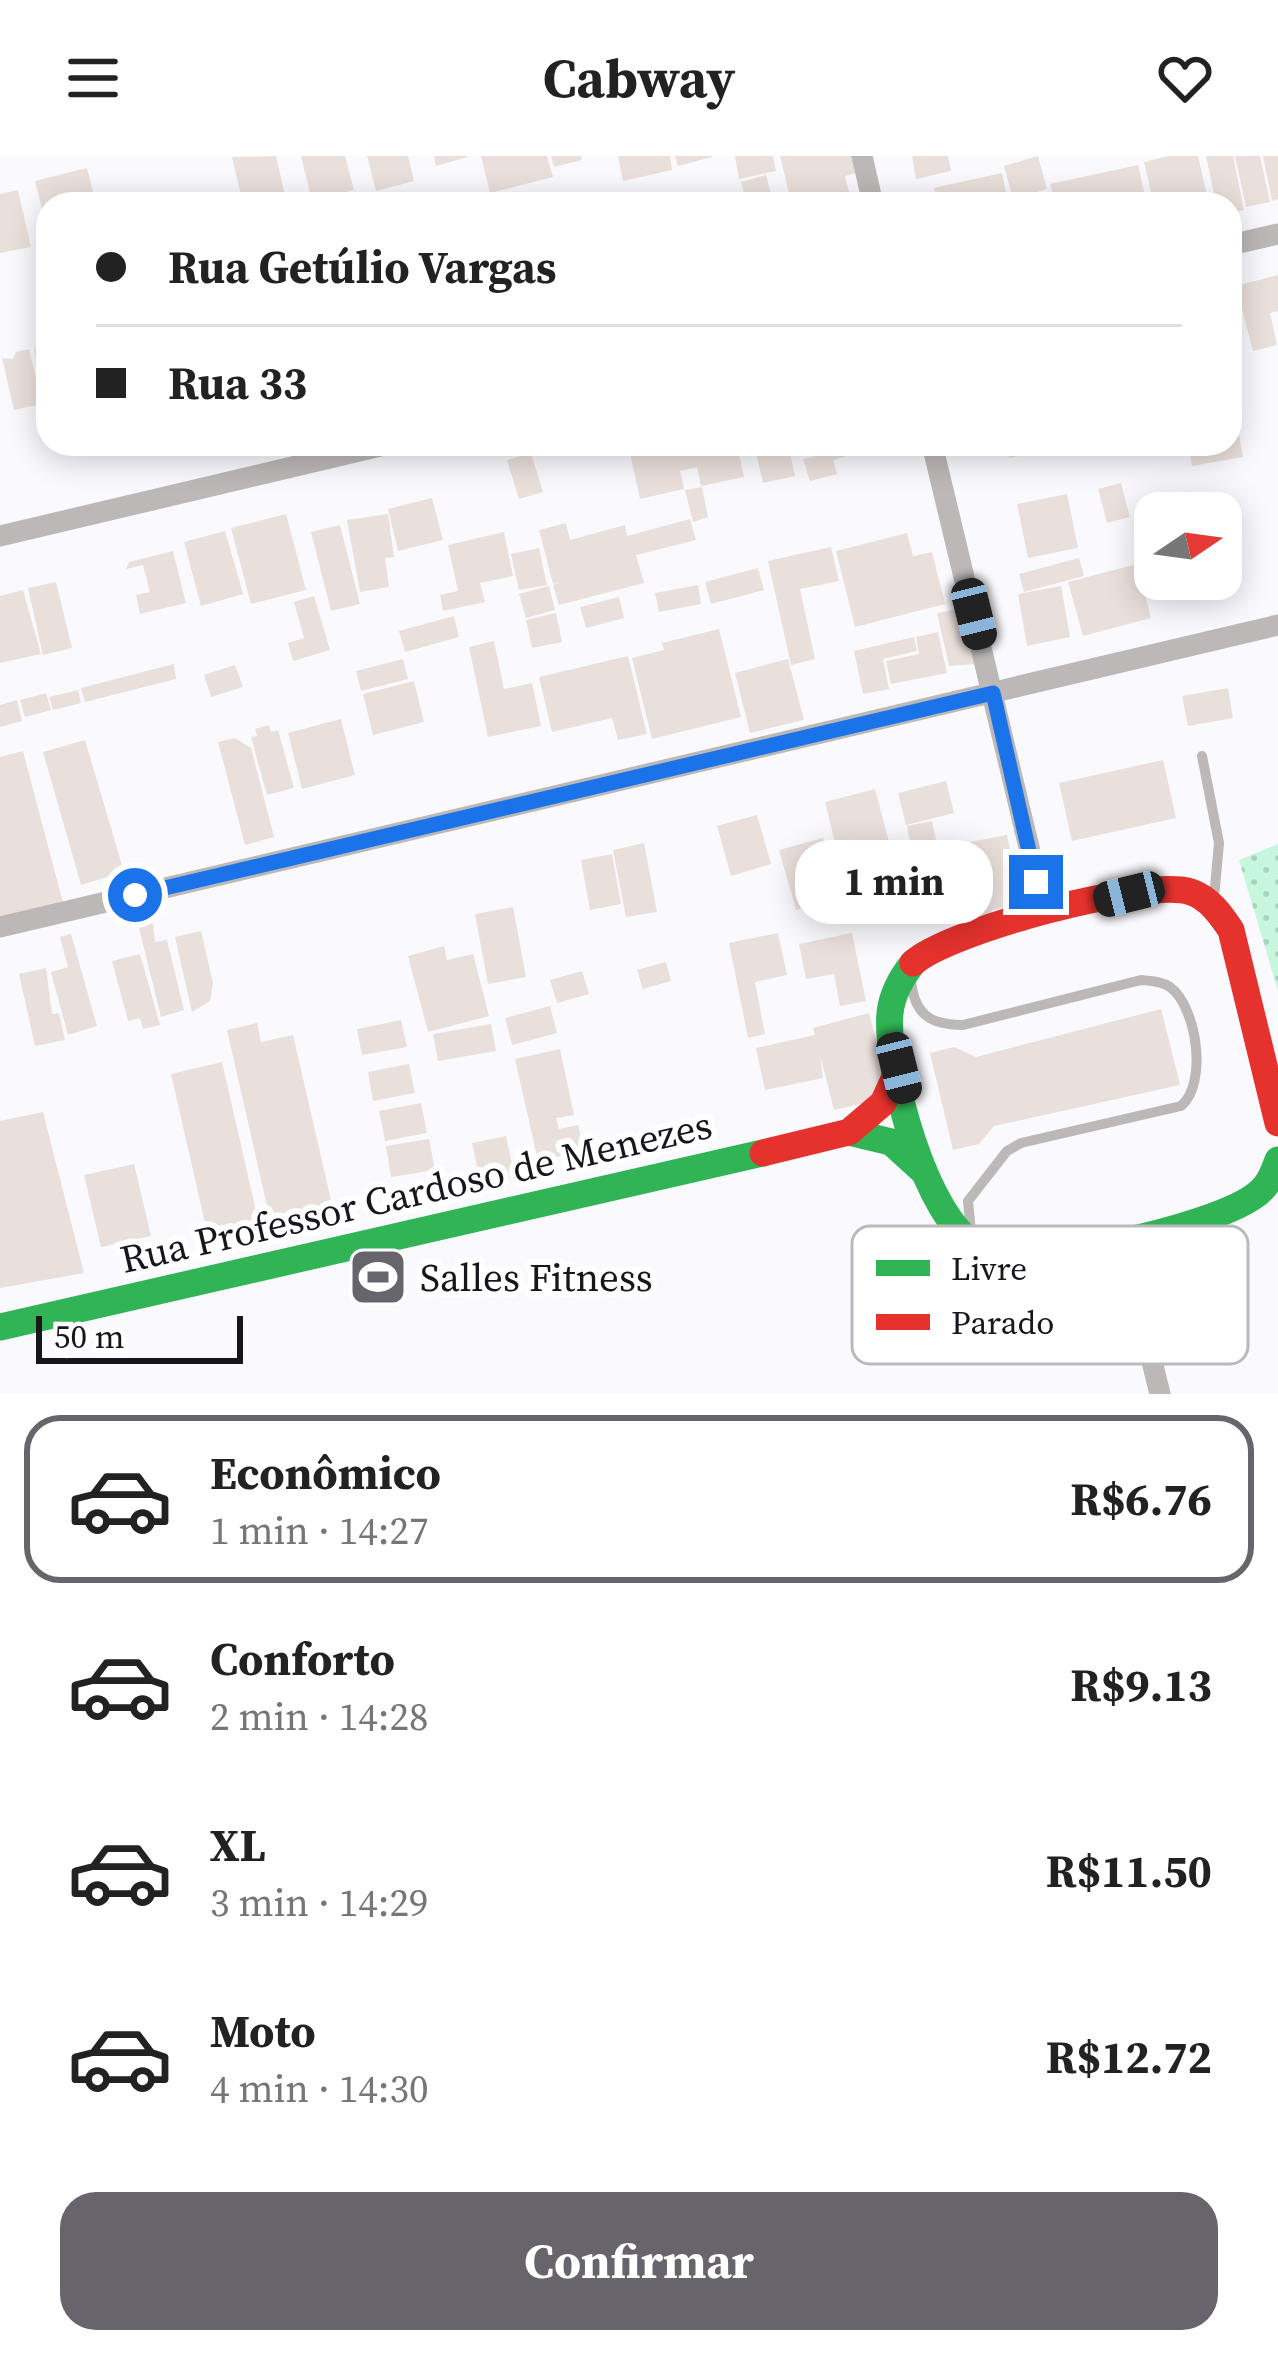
<!DOCTYPE html>
<html lang="pt">
<head>
<meta charset="utf-8">
<style>
  body { margin:0; font-family:"Source Serif 4",serif; background:#f2f2f2; color:#222; height:100vh; display:flex; flex-direction:column; font-size:45px; white-space:nowrap }
  * { box-sizing:border-box; margin:0 }
  p { font-size:39px; color:#767676 }
  .icon { flex:none; width:66px; height:66px; fill:none; stroke:currentColor; stroke-width:2; stroke-linecap:round; stroke-linejoin:round }
  .map { position:relative; height:1238px; overflow:hidden }
  .drawer { display:flex; flex-direction:column; background:#fff; flex:1 }
  .drawer>* { flex:none }
  .banner { position:absolute; left:36px; top:36px; width:1206px; height:264px; border-radius:36px; box-shadow:0 6px 30px #0003; display:grid; align-content:center; height:264px; padding:0 60px; background:#fff }
  .needle { width:78px; rotate:77deg }
  .fabs { position:absolute; left:1134px; top:336px; display:grid; gap:24px }
  .fabs a { display:grid; place-items:center; width:108px; height:108px; border-radius:24px; background:#fff; box-shadow:0 6px 30px #0003; font-size:60px }
  .scale { position:absolute; left:36px; bottom:30px; width:207px; box-sizing:border-box; padding-left:12px; border:6px solid #18151d; border-top:0; font-size:33px; line-height:42px; white-space:nowrap; color:#18151d; -webkit-text-stroke:9px #fff; paint-order:stroke }
  .end { position:absolute; width:54px; height:54px; margin:-27px; border:15px solid #1a73e8; background:#fff; box-shadow:0 0 0 6px #fff }
  .from { border-radius:50% }
  .bubble { position:absolute; height:84px; border-radius:36px; background:#fff; box-shadow:0 6px 30px #0003; font-size:39px; font-weight:700; line-height:84px; text-align:center }
  .car { position:absolute; width:36px; height:72px; margin:-36px -18px; border-radius:15px; box-shadow:0 0 9px 3px #0007; background:linear-gradient(#222 24%,#8ab4d8 0 40%,#222 0 76%,#8ab4d8 0 86%,#222 0) }
  .banner b { display:flex; align-items:center; gap:42px; height:114px; font-size:45px }
  .banner b+b { border-top:3px solid #e0e0e0 }
  .banner i { width:30px; height:30px; background:#222 }
  ul { padding:21px 0 0; list-style:none }
  li { display:flex; align-items:center; gap:36px; height:168px; margin:0 24px 18px; padding:0 36px; border:6px solid transparent; border-radius:36px }
  li div { flex:1 }
  li b { display:block; font-size:45px }
  li em { font-style:normal; font-weight:700 }
  li.selected { border-color:#67656b }
  li>.icon { width:108px; height:108px; stroke-width:1.5 }
  .primary-button { display:flex; gap:24px; margin-top:auto; padding:24px 60px }
  .primary-button a { flex:1; height:138px; border-radius:36px; background:#67656b; color:#fff; font-size:48px; font-weight:700; line-height:138px; text-align:center }
  header { display:flex; justify-content:space-between; align-items:center; height:156px; padding:0 60px; background:#fff; font-size:54px; font-weight:700 }
  .map>svg:first-child { display:block }
  .grass { fill:url(#grass-dots) }
  .building { fill:#eae0db }
  .lines { fill:none; stroke-linecap:round; stroke-linejoin:round }
  .lane { stroke:#bbb8b7; stroke-width:10 }
  .street { stroke:#bbb8b7; stroke-width:21 }
  .fast { stroke:#30b455; stroke-width:27 }
  .jam { stroke:#e5322d; stroke-width:27 }
  .route { stroke:#1a73e8; stroke-width:15 }
  .labels { text-anchor:middle; dominant-baseline:central; stroke-width:12; stroke-linejoin:round; paint-order:stroke }
  .street-label { font-size:39px; fill:#18151d; stroke:#fff }
  .poi-label { font-size:39px; fill:#18151d; stroke:#fff; text-anchor:start }
  .key { fill:#fff; stroke:#bab9bb; stroke-width:3 }
  .key-label { font-size:33px; fill:#18151d }
</style>
</head>
<body>
<header><svg class="icon" aria-label="menu" viewBox="0 0 24 24"><path d="M4 6h16M4 12h16M4 18h16"/></svg>Cabway<svg class="icon" aria-label="heart" viewBox="0 0 24 24"><path d="M12 20l-8-8c-3-5 5-10 8-4 3-6 11-1 8 4z"/></svg></header>
<div class="map">
<svg width="1278" height="1238" viewBox="0 0 1278 1238">
  <defs>
    <pattern id="grass-dots" width="8" height="8" patternUnits="userSpaceOnUse" patternTransform="scale(3)"><rect width="8" height="8" fill="#c6f6db"/><path d="M2 2h.1M6 6h.1" fill="none" stroke="#a9d2bc" stroke-width="1.8" stroke-linecap="round"/></pattern>
  </defs>
  <rect width="100%" height="100%" fill="#faf9fd"/>
  <path class="grass" d="M1278 688V835L1239 704Z"/>
  <path class="building" d="M276 0 287 48H243L232 1Z
    M301 0H345L354 34 312 45Z
    M367 0H408L414 25 376 35Z
    M434 0H467V1L436 10Z
    M481 0H547L553 21 490 37Z
    M551 0H581L582 4 554 11Z
    M618 0H670L672 14 623 25Z
    M675 0H712V1L678 10Z
    M735 0H773L776 15 739 23Z
    M780 0H856L860 16 845 20 852 48H800L798 40 790 42Z
    M912 0H948L951 15 916 23Z
    M1038 0 1047 33 1013 43 1004 10Z
    M1168 0H1198L1209 48H1154L1144 6Z
    M1206 0H1233L1244 54 1230 57V48H1216Z
    M1235 0H1260L1270 46 1246 51Z
    M1263 0H1278V43L1272 45Z
    M1138 9 1147 48H1055L1050 28Z
    M87 12 96 48H48L46 69 35 25Z
    M1002 17 1007 41 973 48H937L934 32Z
    M766 19 773 46 747 48 741 26Z
    M18 34 31 91 0 97V38Z
    M679 40 681 48H651V46Z
    M1278 119V155L1270 157 1277 189 1253 195 1236 130Z
    M48 190V243H46L34 193Z
    M29 193 42 248 14 254 2 202 13 203 16 196Z
    M1239 279 1243 301 1192 310 1188 289 1230 288V281Z
    M671 288H737L744 321 701 330 697 311 680 315 684 333 640 343 630 297Z
    M754 288H788L795 320 763 327Z
    M813 288H868L869 294 833 304 837 318 810 325 803 303 816 300Z
    M1006 288H1067L1068 290 1009 302Z
    M531 297 543 336 519 343 507 304Z
    M1121 327 1130 361 1107 367 1098 333Z
    M702 331 708 361 693 366 685 334Z
    M1067 338 1078 392 1028 402 1017 348Z
    M432 342 443 384 398 395 388 353Z
    M286 358 306 434 251 448 231 372Z
    M388 358 394 401 385 402 389 431 360 436 347 364Z
    M690 363 696 384 636 399 644 427 559 449 553 429 559 426 553 428 539 374 566 367 570 384 625 369 627 380Z
    M340 369 360 448 331 455 311 376Z
    M225 375 243 438 201 450 184 386Z
    M504 376 513 420 480 427 485 446 443 455 440 439 458 435 448 389Z
    M907 377 913 400 932 396 945 448 855 471 836 395Z
    M831 391 839 425 800 433 815 503 791 509 768 405Z
    M539 392 547 429 519 434 511 398Z
    M173 395 186 447 140 458 136 439 150 436 143 409 126 413 129 406Z
    M1079 402 1084 420 1024 436 1019 418Z
    M1137 408 1151 462 1083 480 1068 426Z
    M758 412 764 434 711 448 705 426Z
    M56 426 72 492 43 499 28 432Z
    M698 429 701 448 659 456 655 437Z
    M549 430 555 454 526 462 519 438Z
    M1061 430 1070 481 1027 490 1018 438Z
    M23 434 41 498 0 507V440Z
    M314 440 330 494 293 505 288 487 304 482 294 446Z
    M619 441 624 462 586 472 580 451Z
    M964 452 977 508 949 510 937 457Z
    M556 457 562 486 532 492 526 464Z
    M454 460 459 481 405 496 399 475Z
    M719 473 741 561 652 583 632 502 664 494 662 487Z
    M938 476 947 517 891 528 886 505 919 498 916 481Z
    M914 481 917 495 883 503 889 533 863 538 854 495Z
    M494 485 504 533 532 527 541 570 488 581 469 491Z
    M628 500 647 578 618 584 612 562 552 576 539 521Z
    M403 503 408 523 361 535 356 515Z
    M788 503 804 564 750 577 735 517Z
    M174 508 176 523 85 546 81 532Z
    M235 509 243 531 211 541 204 519Z
    M414 525 424 566 373 579 363 538Z
    M1228 532 1233 562 1188 570 1182 540Z
    M78 534 81 547 53 554 49 541Z
    M46 537 51 554 25 561 20 544Z
    M17 544 22 565 0 571V549Z
    M341 563 355 619 302 633 288 577Z
    M269 569 271 576 278 574 294 632 267 639 251 581 257 580 255 573Z
    M235 582 251 592 274 681 245 689 218 586Z
    M85 584 124 716 81 729 43 596Z
    M23 595 63 747 0 764V601Z
    M1163 604 1176 662 1072 685 1059 627Z
    M946 625 954 657 906 669 898 637Z
    M875 633 889 686 838 699 825 646Z
    M757 659 771 708 731 720 717 670Z
    M932 665 949 747 861 768 846 709 908 694 919 734 907 670Z
    M1007 679 1021 748 992 754 993 759 966 765 950 690Z
    M823 682 839 742 796 754 779 694Z
    M644 687 657 756 626 761 613 694Z
    M612 698 621 748 590 754 581 704Z
    M513 751 526 821 488 828 475 758Z
    M152 761 155 786 167 784 184 854 161 861 137 764Z
    M201 775 213 827 210 845 192 856 175 781Z
    M778 777 787 819 755 826 765 878 748 882 729 787Z
    M852 777 866 845 840 850 834 818 806 823 799 788Z
    M71 778 97 870 68 879 51 816 68 811 60 781Z
    M444 790 447 804 473 798 489 860 428 876 408 800Z
    M140 798 160 869 143 873 140 862 128 865 112 805Z
    M666 806 671 825 643 833 637 814Z
    M46 812 52 858 59 857 65 884 35 890 19 818Z
    M582 815 589 838 557 847 550 824Z
    M550 850 557 877 512 889 505 862Z
    M1161 853 1180 929 994 970 979 988 953 994 930 897 954 891 976 901Z
    M869 857 891 941 834 954 820 899 823 922 765 934 756 892 815 879 813 872Z
    M401 864 407 891 362 899 357 873Z
    M257 867 261 886 293 879 334 1057 272 1072 227 874Z
    M491 868 496 895 438 905 433 878Z
    M560 893 574 959 556 962 559 973 578 969 584 995 538 1005 515 903Z
    M222 906 259 1068 208 1080 171 918Z
    M409 908 415 937 373 945 368 916Z
    M421 947 427 977 385 985 379 955Z
    M43 956 84 1117 0 1132V965Z
    M506 980 515 1022 481 1029 472 987Z
    M429 983 435 1014 391 1021 386 990Z
    M134 1008 151 1080 101 1091 84 1019Z"/>
  <g class="lines">
    <path class="lane" d="M1202 600 1219 687 1214 742
      M911 824C914 858 930 869 963 869L1141 824C1151 825 1161 825 1170 831 1197 851 1208 928 1181 950L1021 987 1007 995 968 1045 971 1076"/>
    <path class="street" d="M862 0 873 48
      M1230 89 1278 78
      M932 288 1034 712 1036 740 1021 765
      M0 380 389 288
      M0 771 1278 469
      M1100 1087 1113 1093 1128 1108 1160 1238"/>
    <path class="fast" d="M913 807C901 822 892 838 890 857 885 912 926 1065 978 1090 1027 1115 1208 1072 1253 1041 1268 1031 1272 1020 1278 1004
      M849 976 891 986 924 1016
      M0 1171 763 997"/>
    <path class="jam" d="M913 807C947 775 1147 721 1191 736 1209 742 1221 759 1231 774L1278 967
      M763 997 849 976 883 947 899 912"/>
  </g>
  <g class="lines">
    <path class="route" d="M135 739 993 537 1036 726"/>
  </g>
  <defs>
    <symbol id="stadium-square" viewBox="-11 -11 22 22"><rect x="-9" y="-9" width="18" height="18" rx="4" fill="#67656b" stroke="#fff"/><path d="M0-5a6.5 5 0 1 0 0 10a6.5 5 0 1 0 0-10ZM-3.5-1.8h7v3.6h-7Z" fill="#fff"/></symbol>
  </defs>
  <g fill-rule="evenodd">
    <use href="#stadium-square" x="345" y="1088" width="66" height="66"/>
  </g>
  <g class="labels">
    <g class="street-label">
      <text transform="translate(416 1036) rotate(-13)">Rua Professor Cardoso de Menezes</text>
    </g>
    <g class="poi-label">
      <text x="420" y="1121">Salles Fitness</text>
    </g>
  </g>
  <rect x="852" y="1070" width="396" height="138" rx="18" class="key"/>
  <rect x="876" y="1104" width="54" height="16" fill="#30b455"/>
  <rect x="876" y="1158" width="54" height="16" fill="#e5322d"/>
  <g class="key-label">
    <text x="951" y="1124">Livre</text>
    <text x="951" y="1178">Parado</text>
  </g>
</svg>
<div class="fabs">
<a><svg class="needle" viewBox="-14 -14 28 28"><path d="M0-13l5 13h-10z" fill="#e53935"/><path d="M0 13l5-13h-10z" fill="#767676"/></svg></a>
</div>
<div class="scale">50 m</div>
<i class="end from" style="left:135px;top:739px"></i>
<i class="end" style="left:1036px;top:726px"></i>
<div class="bubble" style="left:795px;top:684px;width:198px">1 min</div>
<i class="car" style="left:974px;top:458px;rotate:166deg"></i>
<i class="car" style="left:1129px;top:738px;rotate:256deg"></i>
<i class="car" style="left:899px;top:912px;rotate:166deg"></i>
<div class="banner">
<b><i class="from"></i>Rua Getúlio Vargas</b>
<b><i></i>Rua 33</b>
</div>
</div>
<section class="drawer">
<ul>
<li class="selected"><svg class="icon" aria-label="car" viewBox="0 0 24 24"><path d="M5 17H2v-5l4-1 3-4h7l3 4 3 1v5h-3M9 17h6M6 11h13"/><circle cx="7" cy="17" r="2"/><circle cx="17" cy="17" r="2"/></svg><div><b>Econômico</b><p>1 min · 14:27</p></div><em>R$6.76</em></li>
<li><svg class="icon" aria-label="car" viewBox="0 0 24 24"><path d="M5 17H2v-5l4-1 3-4h7l3 4 3 1v5h-3M9 17h6M6 11h13"/><circle cx="7" cy="17" r="2"/><circle cx="17" cy="17" r="2"/></svg><div><b>Conforto</b><p>2 min · 14:28</p></div><em>R$9.13</em></li>
<li><svg class="icon" aria-label="car" viewBox="0 0 24 24"><path d="M5 17H2v-5l4-1 3-4h7l3 4 3 1v5h-3M9 17h6M6 11h13"/><circle cx="7" cy="17" r="2"/><circle cx="17" cy="17" r="2"/></svg><div><b>XL</b><p>3 min · 14:29</p></div><em>R$11.50</em></li>
<li><svg class="icon" aria-label="car" viewBox="0 0 24 24"><path d="M5 17H2v-5l4-1 3-4h7l3 4 3 1v5h-3M9 17h6M6 11h13"/><circle cx="7" cy="17" r="2"/><circle cx="17" cy="17" r="2"/></svg><div><b>Moto</b><p>4 min · 14:30</p></div><em>R$12.72</em></li>
</ul>
<div class="primary-button"><a>Confirmar</a></div>
</section>
</body>
</html>
